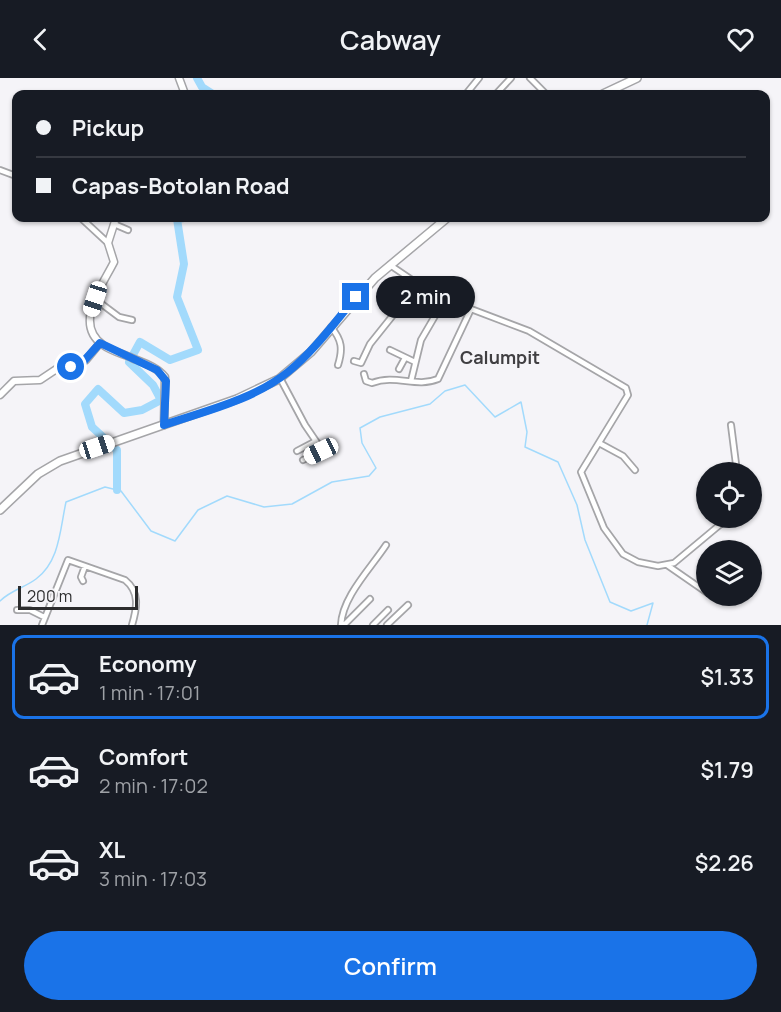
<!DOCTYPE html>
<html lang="en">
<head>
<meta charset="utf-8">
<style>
  body { margin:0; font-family:Manrope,sans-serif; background:#242831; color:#f1f3f6; height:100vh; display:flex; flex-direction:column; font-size:22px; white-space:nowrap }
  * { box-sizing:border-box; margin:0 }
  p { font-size:20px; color:#9ea1a6 }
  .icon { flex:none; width:33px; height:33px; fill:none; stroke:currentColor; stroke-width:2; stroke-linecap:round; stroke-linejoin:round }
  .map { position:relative; height:547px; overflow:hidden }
  .side { display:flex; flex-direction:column; background:#171b24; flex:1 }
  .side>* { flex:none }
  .banner { position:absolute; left:12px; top:12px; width:758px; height:132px; border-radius:12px; box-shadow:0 2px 4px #0004; display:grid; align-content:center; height:132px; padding:0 24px; background:#171b24 }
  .fabs { position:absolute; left:696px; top:384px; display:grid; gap:12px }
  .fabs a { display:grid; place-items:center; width:66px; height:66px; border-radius:50%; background:#171b24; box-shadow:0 2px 4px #0004; font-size:30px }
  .scale { position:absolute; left:18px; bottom:15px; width:120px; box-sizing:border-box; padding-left:6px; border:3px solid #2c2c2d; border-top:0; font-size:16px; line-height:21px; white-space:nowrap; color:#2c2c2d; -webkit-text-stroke:4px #f5f4f8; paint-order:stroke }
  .end { position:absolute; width:27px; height:27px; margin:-14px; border:8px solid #1a73e8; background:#fff; box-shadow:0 0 0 3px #fff }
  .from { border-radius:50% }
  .bubble { position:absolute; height:42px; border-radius:21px; background:#171b24; box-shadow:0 2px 4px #0004; font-size:20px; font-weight:600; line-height:42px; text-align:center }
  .car { position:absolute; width:18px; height:36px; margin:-18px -9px; border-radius:8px; box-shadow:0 0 4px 2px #0007; background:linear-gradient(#fff 24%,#345 0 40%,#fff 0 76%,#345 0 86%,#fff 0) }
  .banner b { display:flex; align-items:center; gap:21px; height:57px; font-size:22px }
  .banner b+b { border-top:2px solid #363941 }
  .banner i { width:15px; height:15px; background:#f1f3f6 }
  ul { padding:10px 0 0; list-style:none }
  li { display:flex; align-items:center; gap:18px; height:84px; margin:0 12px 9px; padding:0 12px; border:3px solid transparent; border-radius:12px }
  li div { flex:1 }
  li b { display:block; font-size:22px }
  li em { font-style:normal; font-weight:600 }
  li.selected { border-color:#1a73e8 }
  li>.icon { width:54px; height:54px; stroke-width:1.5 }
  .primary-button { display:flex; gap:12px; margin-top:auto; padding:12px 24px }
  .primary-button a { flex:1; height:69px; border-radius:36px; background:#1a73e8; color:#fff; font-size:24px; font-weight:600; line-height:69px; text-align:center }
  header { display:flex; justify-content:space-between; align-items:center; height:78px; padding:0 24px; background:#171b24; font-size:27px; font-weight:600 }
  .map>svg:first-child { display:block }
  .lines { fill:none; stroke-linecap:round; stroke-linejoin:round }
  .stream { stroke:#a2dafc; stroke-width:1.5 }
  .river { stroke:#a2dafc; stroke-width:8 }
  .street-casing { stroke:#a5a5a8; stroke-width:8 }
  .secondary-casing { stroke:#a5a5a8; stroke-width:9 }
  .primary-casing { stroke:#a5a5a8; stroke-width:10 }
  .street { stroke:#fff; stroke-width:4.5 }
  .secondary { stroke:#fff; stroke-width:6 }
  .primary { stroke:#fff; stroke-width:7 }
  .route { stroke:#1a73e8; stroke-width:8 }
  .labels { text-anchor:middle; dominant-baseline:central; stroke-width:4.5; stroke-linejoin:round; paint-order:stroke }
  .neighbourhood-label { font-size:18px; font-weight:bold; fill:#403f42; stroke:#f5f4f8 }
</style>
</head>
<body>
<header><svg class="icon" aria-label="back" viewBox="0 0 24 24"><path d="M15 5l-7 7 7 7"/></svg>Cabway<svg class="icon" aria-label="heart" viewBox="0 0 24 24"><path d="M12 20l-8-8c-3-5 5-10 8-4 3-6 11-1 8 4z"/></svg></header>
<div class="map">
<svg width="781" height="547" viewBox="0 0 781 547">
  <rect width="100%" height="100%" fill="#f5f4f8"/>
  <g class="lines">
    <path class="stream" d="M0 523C11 512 24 510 36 501 60 483 60 451 66 424L105 409 121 413 151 453 175 463 198 432 227 418 264 429 292 426 332 404 369 398 376 390 362 365 360 350 380 339 430 326 445 313 465 307 495 339 521 324 527 354 525 369 558 384 577 427 585 462 610 524 631 533 653 525 647 547"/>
    <path class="river" d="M197 0 202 9 213 16
      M117 412V372L92 349 85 326 98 311 124 335 142 332 161 322 153 307 129 284 140 264 170 282 198 272 177 219 184 186 177 141 184 140"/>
    <defs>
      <path id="street" d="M530 0 546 16
        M466 16 479 0
        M496 16 511 0
        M0 92 16 98
        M81 140 108 165
        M114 146 128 152
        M390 187 418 206 471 231 529 253 626 310 628 317 581 394 604 450 623 476 638 484 658 488 674 485 728 440
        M95 221 119 239 132 242
        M331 249C342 262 343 271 338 287
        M390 272 415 284
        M354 283 361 285 370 266 418 206
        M399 291 405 280
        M364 296 366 303 372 305C396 296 416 310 438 301L471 231
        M280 300 305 347 322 372 303 382
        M411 303 421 262 446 219
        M731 347 737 394
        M599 365 623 378 635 392
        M297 373 316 363
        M667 487 706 514
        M83 503 81 499 85 488
        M715 518H738
        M17 532H30L44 539
        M42 547 68 482 125 502C140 514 137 530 132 547
        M341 547C342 519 371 490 386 467
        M344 547 370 521
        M373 547 388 532
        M387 547 408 527"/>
      <path id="secondary" d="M179 0 185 16
        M116 140 108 165 114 184C102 208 73 246 103 267 111 273 123 276 132 280 144 285 157 289 165 299L164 347
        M0 317 14 303 40 302 58 290 77 287 86 282 100 265"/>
      <path id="primary" d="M603 16 637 0
        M0 432 38 396 60 383 237 321 279 301 311 274 375 200 447 140"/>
    </defs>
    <use href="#street" class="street-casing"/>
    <use href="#secondary" class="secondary-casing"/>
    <use href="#primary" class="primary-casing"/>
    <use href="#street" class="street"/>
    <use href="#secondary" class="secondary"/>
    <use href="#primary" class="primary"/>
  </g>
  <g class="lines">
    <path class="route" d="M71 289 83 284 100 265 157 292 166 303 164 347C205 333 253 322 288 294 314 273 334 245 356 219"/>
  </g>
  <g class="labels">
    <g class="neighbourhood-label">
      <text x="500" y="279">Calumpit</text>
    </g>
  </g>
</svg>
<div class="fabs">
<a><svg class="icon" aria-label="locate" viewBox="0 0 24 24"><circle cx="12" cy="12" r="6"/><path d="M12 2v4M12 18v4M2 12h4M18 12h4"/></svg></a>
<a><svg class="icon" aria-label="layers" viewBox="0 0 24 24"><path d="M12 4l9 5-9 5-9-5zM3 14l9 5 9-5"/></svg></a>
</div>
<div class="scale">200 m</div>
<i class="end from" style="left:71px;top:289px"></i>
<i class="end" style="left:356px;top:219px"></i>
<div class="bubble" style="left:376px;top:198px;width:99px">2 min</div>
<i class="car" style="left:95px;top:221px;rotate:198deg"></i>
<i class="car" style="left:97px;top:369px;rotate:72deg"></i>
<i class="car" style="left:321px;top:373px;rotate:245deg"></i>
<div class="banner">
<b><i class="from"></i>Pickup</b>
<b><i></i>Capas-Botolan Road</b>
</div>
</div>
<section class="side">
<ul>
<li class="selected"><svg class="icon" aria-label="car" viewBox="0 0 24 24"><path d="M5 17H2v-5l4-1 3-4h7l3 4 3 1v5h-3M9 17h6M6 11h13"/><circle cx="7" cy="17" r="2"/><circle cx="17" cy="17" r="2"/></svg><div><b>Economy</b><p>1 min · 17:01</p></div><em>$1.33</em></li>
<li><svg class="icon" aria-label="car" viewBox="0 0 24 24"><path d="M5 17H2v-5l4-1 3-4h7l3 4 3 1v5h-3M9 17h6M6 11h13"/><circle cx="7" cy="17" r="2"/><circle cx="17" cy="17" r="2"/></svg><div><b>Comfort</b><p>2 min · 17:02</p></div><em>$1.79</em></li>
<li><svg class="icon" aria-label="car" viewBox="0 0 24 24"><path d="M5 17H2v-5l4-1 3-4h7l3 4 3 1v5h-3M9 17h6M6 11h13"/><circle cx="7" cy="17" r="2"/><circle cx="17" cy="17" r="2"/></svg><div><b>XL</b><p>3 min · 17:03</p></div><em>$2.26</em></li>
</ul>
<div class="primary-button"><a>Confirm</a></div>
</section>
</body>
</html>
